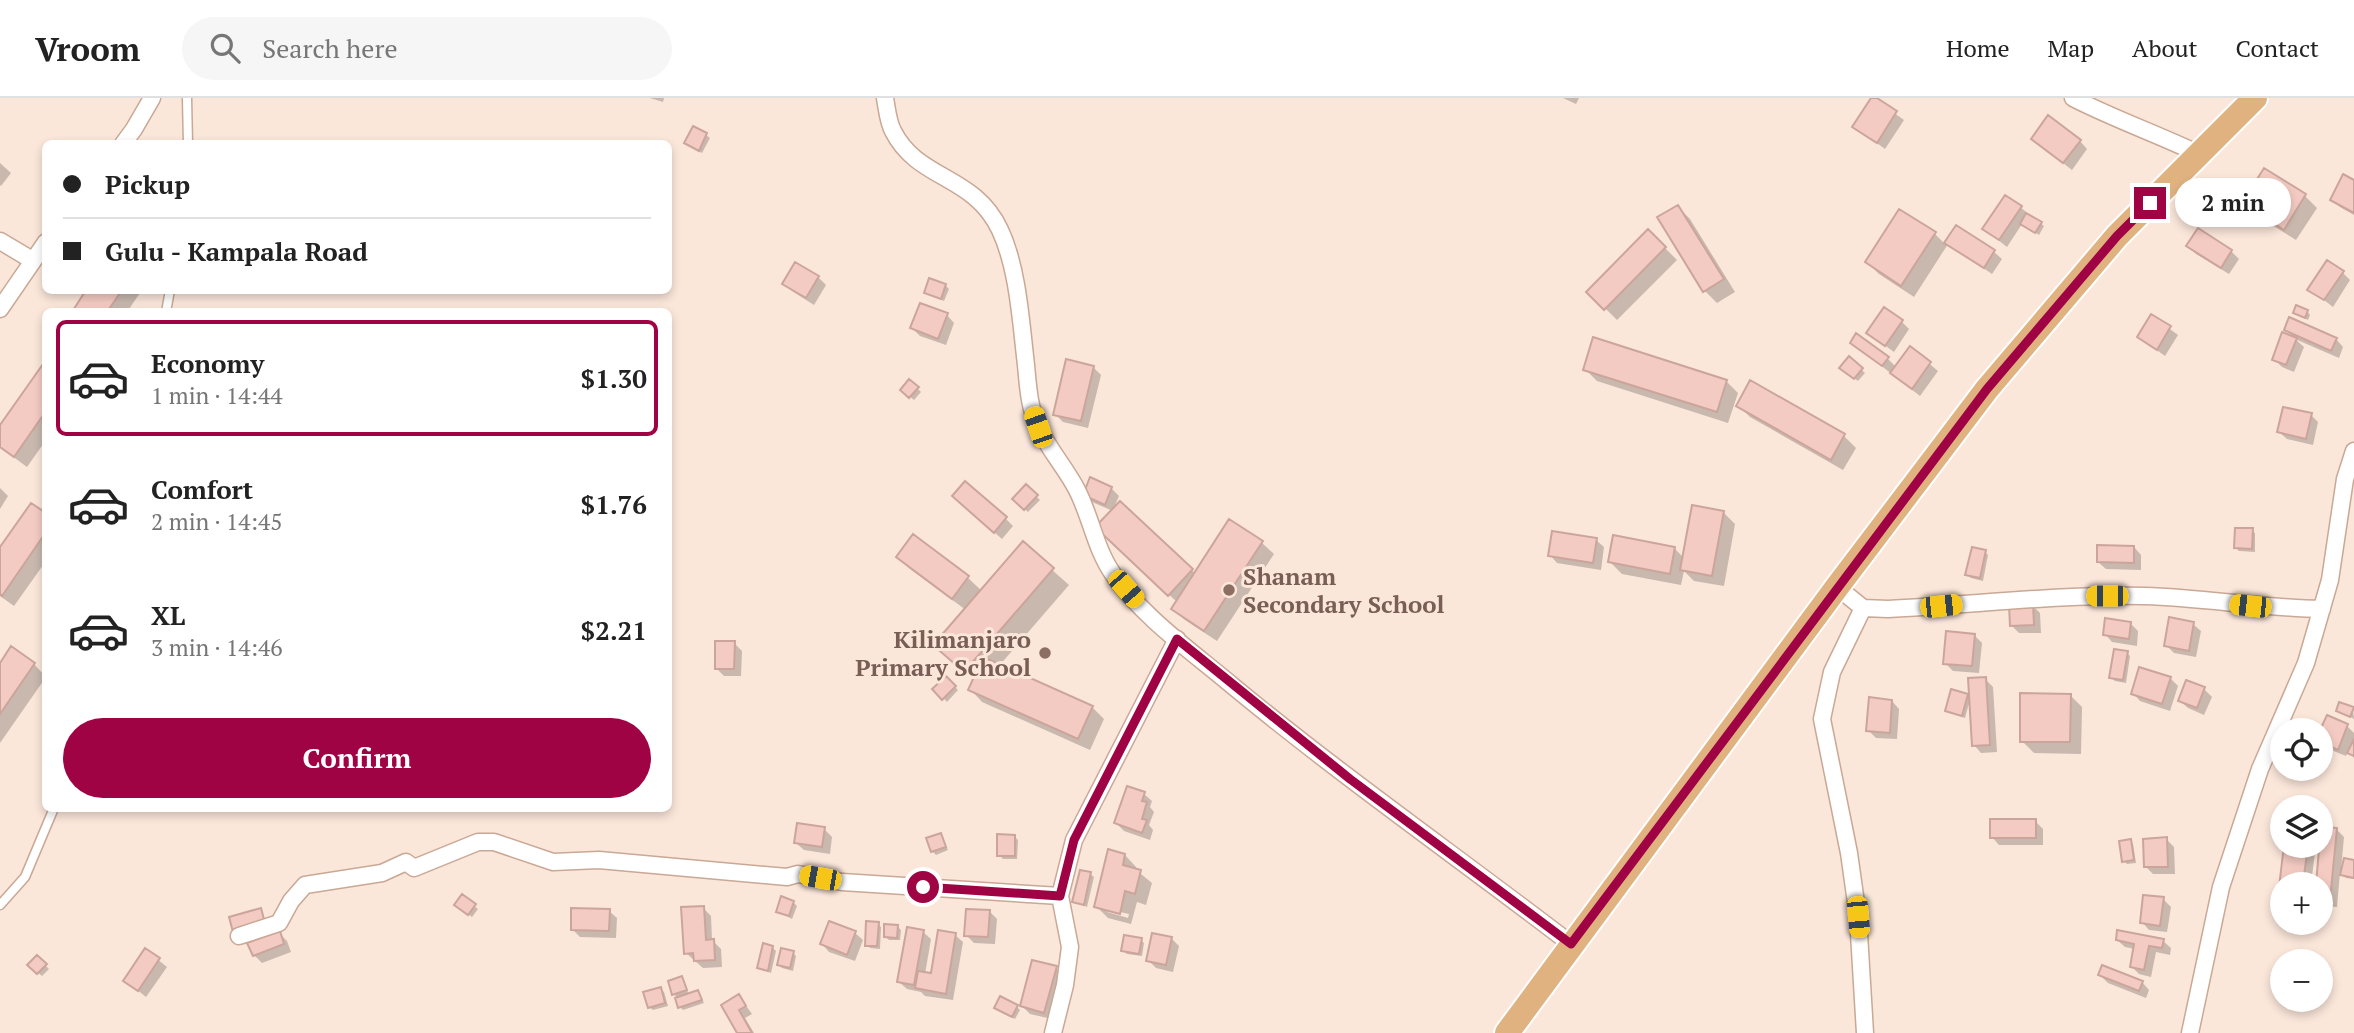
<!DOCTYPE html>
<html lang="en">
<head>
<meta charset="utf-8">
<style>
  body { margin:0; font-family:"PT Serif",serif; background:#f6f6f6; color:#222; height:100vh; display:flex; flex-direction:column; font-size:26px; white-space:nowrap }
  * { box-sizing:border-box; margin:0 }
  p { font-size:23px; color:#767676 }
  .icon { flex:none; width:38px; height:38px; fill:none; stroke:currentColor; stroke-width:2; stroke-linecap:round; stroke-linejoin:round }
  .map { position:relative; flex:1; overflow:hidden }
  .panel { position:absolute; left:42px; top:210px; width:630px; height:504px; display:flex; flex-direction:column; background:#fff; border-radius:10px; box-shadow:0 4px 10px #0003 }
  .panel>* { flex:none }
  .guide { position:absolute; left:42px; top:42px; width:630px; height:154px; border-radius:10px; box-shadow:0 4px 10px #0003; display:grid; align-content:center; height:154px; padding:0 21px; background:#fff }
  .fabs { position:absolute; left:2270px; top:620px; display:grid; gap:14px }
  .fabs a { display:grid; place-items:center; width:63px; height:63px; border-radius:50%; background:#fff; box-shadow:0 4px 10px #0003; font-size:35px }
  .end { position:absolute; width:32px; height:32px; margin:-16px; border:9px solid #a00344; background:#fff; box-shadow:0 0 0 4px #fff }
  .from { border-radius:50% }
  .bubble { position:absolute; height:49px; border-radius:24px; background:#fff; box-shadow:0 4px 10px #0003; font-size:23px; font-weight:700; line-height:49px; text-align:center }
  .car { position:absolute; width:21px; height:42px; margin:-21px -10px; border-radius:9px; box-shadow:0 0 5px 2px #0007; background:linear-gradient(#f5c518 24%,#345 0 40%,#f5c518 0 76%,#345 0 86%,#f5c518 0) }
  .guide b { display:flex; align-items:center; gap:24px; height:66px; font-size:26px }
  .guide b+b { border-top:2px solid #e0e0e0 }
  .guide i { width:18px; height:18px; background:#222 }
  ul { padding:12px 0 0; list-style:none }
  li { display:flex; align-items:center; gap:21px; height:116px; margin:0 14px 10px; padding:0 7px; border:4px solid transparent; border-radius:10px }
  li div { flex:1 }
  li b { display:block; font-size:26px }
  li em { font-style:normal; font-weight:700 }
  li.selected { border-color:#a00344 }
  li>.icon { width:63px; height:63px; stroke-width:1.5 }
  .button { display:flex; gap:14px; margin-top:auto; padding:14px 21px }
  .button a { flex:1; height:80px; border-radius:42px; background:#a00344; color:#fff; font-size:28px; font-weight:700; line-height:80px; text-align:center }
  header { display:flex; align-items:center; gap:42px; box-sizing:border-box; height:98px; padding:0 35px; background:#fff; border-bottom:2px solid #e0e0e0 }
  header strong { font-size:33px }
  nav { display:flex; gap:38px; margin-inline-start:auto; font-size:24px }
  .search { width:490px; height:63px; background:#f6f6f6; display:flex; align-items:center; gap:18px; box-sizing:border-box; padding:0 24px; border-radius:38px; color:#767676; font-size:26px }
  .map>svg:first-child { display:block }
  .shadow { fill:#0003; fill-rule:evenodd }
  .building { fill:#f3cbc2; stroke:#cba59c; stroke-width:2 }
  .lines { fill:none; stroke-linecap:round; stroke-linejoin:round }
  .service-casing { stroke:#c9a895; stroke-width:11 }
  .minor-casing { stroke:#c9a895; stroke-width:19 }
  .primary-casing { stroke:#fff; stroke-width:28 }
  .service { stroke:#fff; stroke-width:8 }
  .minor { stroke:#fff; stroke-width:16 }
  .primary { stroke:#e0b280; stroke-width:24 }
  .route { stroke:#a00344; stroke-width:9 }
  .education-dot { fill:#8d6e63; stroke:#fbe6da; stroke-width:2.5 }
  .labels { text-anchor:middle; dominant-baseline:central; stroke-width:6; stroke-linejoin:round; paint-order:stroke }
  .education-label { font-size:24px; font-weight:bold; fill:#785e54; stroke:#fbe6da; text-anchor:start }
</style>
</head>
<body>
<header>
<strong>Vroom</strong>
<div class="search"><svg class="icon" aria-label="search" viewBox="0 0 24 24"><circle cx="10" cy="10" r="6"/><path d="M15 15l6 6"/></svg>Search here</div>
<nav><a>Home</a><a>Map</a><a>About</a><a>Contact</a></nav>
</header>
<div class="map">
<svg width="2354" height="935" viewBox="0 0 2354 935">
  <rect width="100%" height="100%" fill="#fbe6da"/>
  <path class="shadow" d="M650 0H664L663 4Z
    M1563 0H1579L1576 6Z
    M1873 0 1904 22 1885 51 1855 29Z
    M706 37 710 40 702 55 686 45Z
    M2080 43 2087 51 2072 72 2041 48Z
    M0 65 11 75 1 88 0 87Z
    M2264 72 2305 98 2317 110 2296 142 2256 117 2244 105Z
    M2354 84V117L2340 109 2332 102Z
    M1678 109 1690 121 1735 194 1717 205 1705 193Z
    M2020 109 2044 128 2039 137 2022 126 2007 149 1984 131Z
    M1900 113 1935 136 1945 146 1956 130 1994 154 2002 161 1992 176 1948 146 1914 199 1879 176 1867 164Z
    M1648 133 1677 162 1617 222 1589 194Z
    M2188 148 2231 153 2239 161 2229 176 2196 156Z
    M2342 174 2350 182 2333 209 2310 191Z
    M818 179 826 187 814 207 792 193 784 186Z
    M945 187 949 191 944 203 926 195Z
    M89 192H142L127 214H74Z
    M2307 213 2310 217 2308 222 2295 215Z
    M947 217 954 225 946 247 920 238 912 230Z
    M2152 218 2178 237 2165 258 2139 239Z
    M1901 223 1909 231 1894 254 1868 235Z
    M2286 232 2336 241 2343 249 2339 260 2295 241 2304 249 2294 274 2282 269 2274 261 2295 241Z
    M1852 245 1888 261 1896 269 1910 250 1938 273 1920 298Z
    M1849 260 1865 275 1858 283 1845 273Z
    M1093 269 1101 277 1088 330 1063 324 1055 316Z
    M46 270V342L27 369 0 349V330Z
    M1585 271 1726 283 1738 295 1728 325 1597 283Z
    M909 283 921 294 914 302 902 292Z
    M1751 285 1844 338 1856 350 1843 372 1750 319 1738 307Z
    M2311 317 2318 324 2313 347 2287 341 2279 334Z
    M1026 389 1040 402 1028 414 1014 401Z
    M0 390 8 398 0 411Z
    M1111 390 1119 398 1113 412 1120 405 1196 476 1262 445 1274 456 1217 543 1185 522 1173 511 1177 504 1109 441 1113 413 1092 404 1085 397Z
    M962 406 1006 421 1013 428 1002 441Z
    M1723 414 1735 426 1724 488 1694 483 1684 473 1681 487 1622 476 1610 464 1674 450 1684 460Z
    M46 417V463L14 508 0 498V452Z
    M2252 432 2255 435V454L2239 453 2236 450Z
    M913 439 968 480 982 493 1023 446 1069 487 999 568 1092 609 1104 621 1090 652 982 604 971 592 975 583 951 562 966 512 910 471 898 459Z
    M1596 442 1604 449 1601 472 1557 465 1550 457Z
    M2134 449 2141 457V472L2106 471 2098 464Z
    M1985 454 1988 457 1983 483 1971 480 1967 477Z
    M2032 507 2040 515 2041 535H2019L2011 527Z
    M2131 526 2138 533 2137 548 2112 544 2105 536Z
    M2193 526 2201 533 2196 559 2174 555 2166 547Z
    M1974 537 1982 545 1979 575 1953 573 1945 565Z
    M734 545 742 553 741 578H724L716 570Z
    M2127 555 2130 558 2126 585 2115 583 2111 580Z
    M34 566 46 579 0 645V568Z
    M946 580 958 592 947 604 935 591Z
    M2170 580 2178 588 2170 613 2140 603 2133 595Z
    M1985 581 1993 589 1997 654 1981 655 1974 647 1970 602 1965 620 1950 615 1947 612 1967 598 1971 601Z
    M2204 591 2212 599 2204 617 2188 610 2180 603Z
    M2070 597 2082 609 2081 656 2034 655 2022 643Z
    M1892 603 1899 611 1897 641 1876 640 1868 632Z
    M2353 611 2354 621 2338 612Z
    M2347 628 2354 635V660L2348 653 2346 658 2326 650 2320 645V637Z
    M1144 696 1152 703 1150 709 1154 714 1149 727 1153 732 1150 742 1124 733 1116 725Z
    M2035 723 2043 731V747H1999L1992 739Z
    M824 731 832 739 830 756 804 752 796 745Z
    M2336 731 2344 739 2341 772 2354 764V781L2346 780 2340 774 2337 809 2324 808 2320 804V786Z
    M941 737 948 752 936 757 932 753Z
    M1014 738 1018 742 1017 761H1003L999 757Z
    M2166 741 2174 749 2175 776H2153L2146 769Z
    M2130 743 2133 746 2136 765 2127 766 2124 763Z
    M2286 747H2316L2311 786H2282V800L2280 798Z
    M1125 757 1136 769V772L1152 785 1146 807 1137 804 1131 826 1108 820 1096 808ZM1107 811 1129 816 1128 820 1107 814Z
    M1090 776 1094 779 1087 809 1074 803Z
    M462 799 478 811 472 819 460 810Z
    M2163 801 2171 809 2167 834 2149 832 2142 824Z
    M793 804 797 808 792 821 778 813Z
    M703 810 711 818 712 842 721 851 722 869 703 870 686 855Z
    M609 813 617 820 616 840 580 839 572 831Z
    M989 813 997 821 995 846 974 845 966 837Z
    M878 826 881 829 880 851 870 850 867 847Z
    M897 828 901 832 900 842H889L885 838Z
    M923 834 931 841 925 876 933 877 955 837 963 844 953 902 925 898 921 894 907 891 899 884Z
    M279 835 287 843 291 854 262 865 254 857Z
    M855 835 863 842 855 863 829 854 822 846Z
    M1171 840 1179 848 1173 874 1156 870 1148 862Z
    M1141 842 1144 845 1142 858 1127 856 1123 852Z
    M2117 842 2163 843 2171 850 2170 857 2156 854 2151 879 2139 876 2131 868 2135 851 2125 849Z
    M773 850 776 853 771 875 759 870Z
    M146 852 167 869 146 899 125 882Z
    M793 855 796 858 793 873 782 870 779 867Z
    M37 859 49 871 42 878 29 867Z
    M1056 870 1063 878 1052 921 1030 916 1022 908Z
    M2100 877 2142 884 2149 892 2146 900 2108 885Z
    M682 880 689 897 698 894 704 905 683 912 680 909 678 901 674 896Z
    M660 891 664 894 668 908 653 912 649 909Z
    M739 898 752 916 745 920 754 935H739Z
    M1017 909 1020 912 1015 921 999 913Z"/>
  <path class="building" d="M1871 0H1877L1897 13 1877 45 1852 29Z
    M2048 17 2081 42 2063 65 2031 41Z
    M693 28 707 35 699 53 684 45Z
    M2264 70 2306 96 2284 132 2242 105Z
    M2343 76 2354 82V115L2330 102Z
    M2005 97 2022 108 1999 142 1982 131Z
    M1678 107 1724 181 1703 194 1657 119Z
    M1899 111 1936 134 1901 188 1865 164Z
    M2026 115 2042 124 2035 135 2020 126Z
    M1956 127 1995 152 1984 170 1944 145Z
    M2198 130 2232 152 2221 170 2186 148Z
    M1648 131 1666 149 1604 212 1586 194Z
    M2327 162 2344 173 2324 202 2307 192Z
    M795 164 819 178 806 200 782 186Z
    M929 180 946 186 941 201 924 195Z
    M86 192H122L107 214H72Z
    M920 205 948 215 938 241 910 230Z
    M2296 207 2308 212 2305 220 2293 215Z
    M1884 209 1903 222 1885 248 1866 235Z
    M2151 216 2171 228 2157 252 2137 239Z
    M2289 219 2337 240 2331 253 2284 232Z
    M2282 234 2297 240 2286 267 2272 262Z
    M1856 235 1889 259 1882 268 1850 245Z
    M1593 239 1727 282 1717 314 1583 272Z
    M1910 248 1931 264 1912 291 1890 275Z
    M1849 258 1863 270 1854 281 1839 270Z
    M1066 261 1094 268 1081 323 1053 317Z
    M43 266 46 268V313L14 359 0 349V327Z
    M909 281 919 289 909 300 900 292Z
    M1750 282 1845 336 1831 362 1736 308Z
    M2283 309 2312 315 2306 341 2277 334Z
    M1090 379 1112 389 1105 407 1083 397Z
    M965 383 1007 419 994 435 952 398Z
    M1026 386 1038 397 1024 412 1012 401Z
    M1120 403 1193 471 1168 498 1095 429Z
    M31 405 46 415V434L2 498 0 496V449Z
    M1692 407 1724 413 1712 478 1680 472Z
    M1229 421 1263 443 1204 533 1171 511Z
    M2235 430H2253L2252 451 2234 450Z
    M1552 433 1597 440 1593 465 1548 458Z
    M913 436 969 478 952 501 896 459Z
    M1613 437 1675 449 1670 476 1608 464Z
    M1023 443 1054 470 964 574 933 547Z
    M2097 447 2134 448V465L2097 464Z
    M1972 449 1986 452 1980 480 1965 477Z
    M2033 505 2034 527 2010 528 2009 506Z
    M2169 519 2194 524 2189 553 2164 548Z
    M2105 520 2131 524 2129 541 2103 537Z
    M1946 533 1975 536 1972 568 1943 566Z
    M715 543H735L734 571H715Z
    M11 548 35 565 0 616V565Z
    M2114 551 2128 553 2123 582 2109 580Z
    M983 559 1093 608 1078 641 968 592Z
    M2139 569 2171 579 2162 606 2131 596Z
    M946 578 956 588 942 602 932 591Z
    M1986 579 1990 647 1972 648 1968 580Z
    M2186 582 2205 589 2197 610 2178 603Z
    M1951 591 1968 596 1962 618 1945 613Z
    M2020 595 2071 596 2070 644H2020Z
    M1869 599 1892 602 1890 635 1866 633Z
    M2339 604 2354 609 2350 619 2336 613Z
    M2327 617 2348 626 2338 652 2320 644V632Z
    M2354 641V658L2347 655Z
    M1127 688 1145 694 1142 703 1147 704 1142 721 1147 722 1142 735 1114 725Z
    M1990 721H2036V740H1990Z
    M797 725 825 729 822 749 794 745Z
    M2321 728 2337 730 2330 802 2320 801V786H2316Z
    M941 735 946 749 931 754 926 740Z
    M997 736 1015 737V758H997Z
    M2167 739 2168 769H2144L2143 741Z
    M2131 741 2134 762 2122 764 2119 743Z
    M2284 747H2308L2303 786H2282V799L2278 798Z
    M1108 751 1125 756 1123 767 1141 772 1135 796 1125 793 1120 816 1094 809Z
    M2344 760 2354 762V780L2340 777Z
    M1080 772 1091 774 1084 807 1072 804Z
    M462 796 476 806 468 817 454 807Z
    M2143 797 2164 799 2160 828 2140 825Z
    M781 798 794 803 789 818 776 814Z
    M704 808 706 842 714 841 715 862 694 863 693 855 684 856 681 809Z
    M261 810 265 825 233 834 229 819Z
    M571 810 610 811 609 833 571 832Z
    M966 811 990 812 988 839 964 838Z
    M829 823 856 833 847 857 820 846Z
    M866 823 879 824 877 848H865Z
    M884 826 898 827 897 840 884 839Z
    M907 829 924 832 914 887 897 884Z
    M938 832 956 835 946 896 915 890 918 873 931 875Z
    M2117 832 2164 841 2162 850 2149 848 2144 872 2130 869 2134 846 2116 842Z
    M280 833 284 846 253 858 247 845Z
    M1152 835 1172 839 1166 867 1146 863Z
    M1124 837 1142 840 1139 856 1121 853Z
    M763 845 773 848 768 873 757 870Z
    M145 850 160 860 138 893 123 883Z
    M781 850 794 853 790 870 777 867Z
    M37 857 47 866 37 876 27 867Z
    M1032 862 1057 868 1044 915 1020 908Z
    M2102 867 2143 883 2139 893 2098 877Z
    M682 878 687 892 672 897 668 883Z
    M661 889 665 905 648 910 643 894Z
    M698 892 702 902 678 910 675 900Z
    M739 896 746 908 739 912 752 935H737L721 907Z
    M1000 898 1018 907 1012 919 994 910Z"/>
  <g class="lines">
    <defs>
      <path id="service" d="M187 0 188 46
        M166 214 170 192
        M0 807 25 779 54 710"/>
      <path id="minor" d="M885 0C887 11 888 24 893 33 918 83 974 76 1000 132 1018 170 1021 225 1026 267 1028 288 1029 309 1038 328 1048 351 1066 370 1077 392 1091 419 1095 450 1113 476 1142 519 1194 555 1234 589 1343 679 1459 760 1571 846
        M2073 0C2114 21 2157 36 2199 56
        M123 46 134 31 152 0
        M0 143 32 162
        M0 211 46 144
        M1837 489 1863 510 1888 511C1974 507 2059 496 2145 498 2205 500 2263 510 2322 511
        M1863 510 1832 574 1822 621 1849 755 1858 819 1865 935
        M239 838 279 825 291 803 305 787 382 775 406 764 414 770 478 744H494L553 764 599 762 787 779 798 776 842 784 1060 798
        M1053 935 1065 887 1070 849 1060 798 1074 742 1177 541
        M2190 935 2221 789 2260 671 2306 565 2330 482 2345 381 2354 353"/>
      <path id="primary" d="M1507 935 1837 489 1987 291 2117 138 2255 0"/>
    </defs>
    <use href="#service" class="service-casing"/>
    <use href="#minor" class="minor-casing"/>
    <use href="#primary" class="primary-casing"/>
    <use href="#service" class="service"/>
    <use href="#minor" class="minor"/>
    <use href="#primary" class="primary"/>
  </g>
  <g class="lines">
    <path class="route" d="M923 789 1060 798 1074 742 1177 541 1350 681 1571 846 1987 291 2117 138 2150 105"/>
  </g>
  <g class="education-dot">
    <circle cx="1229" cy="492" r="7"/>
    <circle cx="1045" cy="555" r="7"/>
  </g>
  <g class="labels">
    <g class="education-label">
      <text x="1243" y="478">Shanam<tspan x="1243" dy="28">Secondary School</tspan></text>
      <text x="1031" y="541" text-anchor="end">Kilimanjaro<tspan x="1031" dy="28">Primary School</tspan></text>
    </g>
  </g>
</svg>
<div class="fabs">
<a><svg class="icon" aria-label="locate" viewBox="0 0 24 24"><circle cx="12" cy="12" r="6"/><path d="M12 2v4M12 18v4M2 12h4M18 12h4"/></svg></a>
<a><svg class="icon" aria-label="layers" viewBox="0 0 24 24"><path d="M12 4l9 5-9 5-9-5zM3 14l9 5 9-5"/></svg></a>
<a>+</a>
<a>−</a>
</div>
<i class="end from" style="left:923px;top:789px"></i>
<i class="end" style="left:2150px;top:105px"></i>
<div class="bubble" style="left:2175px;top:80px;width:116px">2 min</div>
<i class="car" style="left:1038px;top:329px;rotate:341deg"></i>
<i class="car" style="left:1126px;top:491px;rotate:139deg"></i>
<i class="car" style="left:2107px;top:498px;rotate:270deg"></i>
<i class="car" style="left:1941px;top:508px;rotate:84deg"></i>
<i class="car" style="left:2250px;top:508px;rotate:276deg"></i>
<i class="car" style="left:820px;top:780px;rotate:280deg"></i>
<i class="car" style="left:1858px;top:819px;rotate:175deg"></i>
<div class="guide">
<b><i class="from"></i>Pickup</b>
<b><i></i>Gulu - Kampala Road</b>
</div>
<section class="panel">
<ul>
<li class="selected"><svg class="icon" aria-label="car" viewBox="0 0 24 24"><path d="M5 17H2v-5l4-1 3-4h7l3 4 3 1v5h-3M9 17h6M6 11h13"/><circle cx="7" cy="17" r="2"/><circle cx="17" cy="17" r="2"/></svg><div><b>Economy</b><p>1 min · 14:44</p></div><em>$1.30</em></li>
<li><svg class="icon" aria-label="car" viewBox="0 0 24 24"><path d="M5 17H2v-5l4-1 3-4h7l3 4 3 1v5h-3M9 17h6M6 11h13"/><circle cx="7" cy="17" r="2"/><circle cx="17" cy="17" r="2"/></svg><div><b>Comfort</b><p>2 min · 14:45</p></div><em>$1.76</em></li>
<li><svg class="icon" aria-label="car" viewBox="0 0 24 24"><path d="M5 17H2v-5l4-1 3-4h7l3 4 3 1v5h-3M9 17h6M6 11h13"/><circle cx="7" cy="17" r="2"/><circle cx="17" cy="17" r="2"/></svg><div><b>XL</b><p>3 min · 14:46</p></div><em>$2.21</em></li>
</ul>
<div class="button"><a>Confirm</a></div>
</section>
</div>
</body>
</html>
